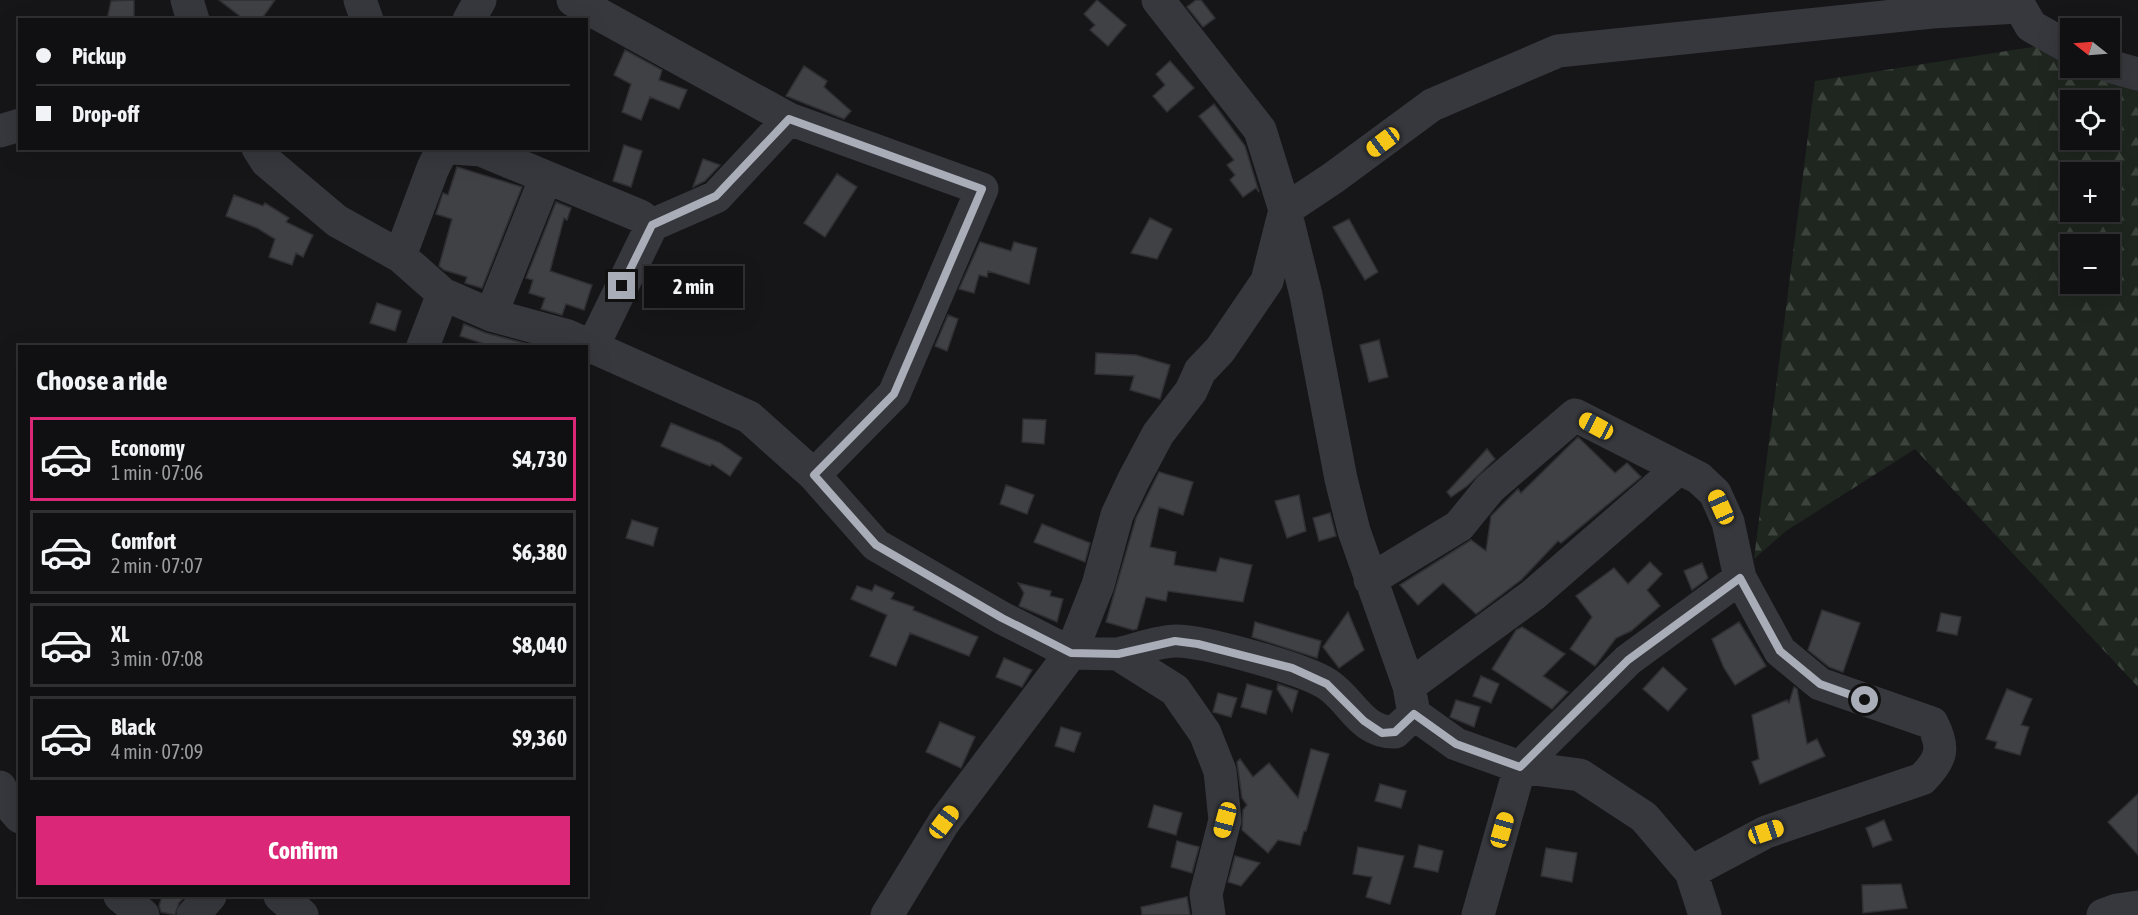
<!DOCTYPE html>
<html lang="en">
<head>
<meta charset="utf-8">
<style>
  body { margin:0; font-family:"Asap Condensed",sans-serif; background:#19191b; color:#f1f3f6; height:100vh; display:flex; flex-direction:column; font-size:22px; white-space:nowrap }
  * { box-sizing:border-box; margin:0 }
  p { font-size:20px; color:#9c9d9f }
  .icon { flex:none; width:33px; height:33px; fill:none; stroke:currentColor; stroke-width:2; stroke-linecap:round; stroke-linejoin:round }
  .map { position:relative; flex:1; overflow:hidden }
  .drawer { position:absolute; left:18px; top:345px; width:570px; height:552px; display:flex; flex-direction:column; background:#101012; border-radius:0px; box-shadow:0 6px 24px #0002,0 0 0 2px #303032 }
  .drawer>* { flex:none }
  .hud { position:absolute; left:18px; top:18px; width:570px; height:132px; border-radius:0px; box-shadow:0 6px 24px #0002,0 0 0 2px #303032; display:grid; align-content:center; height:132px; padding:0 18px; background:#101012 }
  .needle { width:39px; rotate:287deg }
  .controls { position:absolute; left:2060px; top:18px; display:grid; gap:12px }
  .controls a { display:grid; place-items:center; width:60px; height:60px; border-radius:0px; background:#101012; box-shadow:0 6px 24px #0002,0 0 0 2px #303032; font-size:30px }
  .end { position:absolute; width:27px; height:27px; margin:-14px; border:8px solid #a8adb8; background:#111; box-shadow:0 0 0 3px #111 }
  .from { border-radius:50% }
  .bubble { position:absolute; height:42px; border-radius:0px; background:#101012; box-shadow:0 6px 24px #0002,0 0 0 2px #303032; font-size:20px; font-weight:700; line-height:42px; text-align:center }
  .car { position:absolute; width:18px; height:36px; margin:-18px -9px; border-radius:8px; box-shadow:0 0 4px 2px #0007; background:linear-gradient(#f5c518 24%,#345 0 40%,#f5c518 0 76%,#345 0 86%,#f5c518 0) }
  .hud b { display:flex; align-items:center; gap:21px; height:57px; font-size:22px }
  .hud b+b { border-top:2px solid #303032 }
  .hud i { width:15px; height:15px; background:#f1f3f6 }
  ul { padding:0; list-style:none }
  li { display:flex; align-items:center; gap:18px; height:84px; margin:0 12px 9px; padding:0 6px; border:3px solid #303032; border-radius:0px }
  li div { flex:1 }
  li b { display:block; font-size:22px }
  li em { font-style:normal; font-weight:700 }
  li.active { border-color:#db2777 }
  li>.icon { width:54px; height:54px; stroke-width:1.5 }
  h2 { padding:0 18px; font-size:27px; line-height:72px }
  .primary-button { display:flex; gap:12px; margin-top:auto; padding:12px 18px }
  .primary-button a { flex:1; height:69px; border-radius:0px; background:#db2777; color:#fff; font-size:24px; font-weight:700; line-height:69px; text-align:center }
  .map>svg:first-child { display:block }
  .forest { fill:url(#forest-firs); fill-rule:evenodd }
  .building { fill:#404145; stroke:#303034; stroke-width:1.5 }
  .lines { fill:none; stroke-linecap:round; stroke-linejoin:round }
  .minor { stroke:#37383d; stroke-width:33 }
  .route { stroke:#a8adb8; stroke-width:8 }
</style>
</head>
<body>
<div class="map">
<svg width="2138" height="915" viewBox="0 0 2138 915">
  <defs>
    <pattern id="forest-firs" width="22" height="20" patternUnits="userSpaceOnUse" patternTransform="scale(1.5)"><rect width="22" height="20" fill="#1e261f"/><path d="M5 1l3.5 6h-7zM16 11l3.5 6h-7z" fill="#3c433d"/></pattern>
  </defs>
  <rect width="100%" height="100%" fill="#161618"/>
  <path class="forest" d="M2038 46 2070 60V68H2087L2138 85V687L1915 449 1786 531 1754 559 1815 81ZM2070 100H2109V140H2070ZM2070 172H2109V212H2070ZM2070 244H2109V284H2070Z"/>
  <path class="building" d="M134 0V20H107L111 1Z
    M219 0H275L261 20H245Z
    M1097 0 1126 25 1108 46 1090 30 1095 25 1084 14Z
    M1196 0H1201L1215 18 1203 27 1187 7Z
    M625 50 662 70 659 80 687 90 679 109 650 97 641 120 622 112 631 84 614 75Z
    M1170 61 1194 88 1167 112 1153 96 1165 85 1156 74Z
    M804 66 827 81 824 87 851 111 844 119 786 96Z
    M1214 104 1245 146 1259 192 1256 188 1243 197 1230 180 1235 175 1227 165 1234 160 1199 116Z
    M624 145 642 151 631 187 613 181Z
    M703 159 720 165 705 181 693 187Z
    M457 167 522 187 482 288 465 283 467 277 444 270 439 266 452 219 436 214 443 193 448 195Z
    M837 174 857 187 825 237 804 223Z
    M234 195 263 206 265 203 289 218 286 222 313 235 303 257 296 253 292 265 269 257 275 239 257 228 226 216Z
    M556 202 571 208 567 220 564 218 550 271 592 285 584 310 566 304 562 315 541 309 545 298 529 293 533 280 526 278Z
    M1150 218 1172 229 1157 259 1131 253Z
    M1349 219 1378 272 1365 280 1333 227Z
    M980 242 1011 251 1014 242 1037 248 1029 284 988 271 987 277 979 275 974 293 959 289Z
    M377 303 401 311 395 331 370 323Z
    M948 315 958 319 947 351 935 346Z
    M464 324 486 333 535 346H491L460 336Z
    M1379 340 1388 377 1369 382 1360 345Z
    M1096 353 1136 355 1170 365 1160 399 1130 390 1134 376 1095 374Z
    M1023 419 1046 420 1044 444 1022 442Z
    M671 423 720 443 742 458 730 476 712 464 710 466 661 446Z
    M1578 437 1615 473 1627 463 1641 477 1561 543 1558 541 1521 580 1476 614 1443 583 1418 605 1400 585 1471 540 1486 551 1491 516 1518 489 1521 493Z
    M1487 449 1495 459 1467 486 1451 497 1447 492Z
    M1159 472 1193 482 1183 515 1159 507 1150 547 1176 552 1174 565 1216 572 1220 558 1252 565 1243 602 1168 591 1166 601 1146 597 1137 629 1133 630 1106 622 1136 518Z
    M1006 485 1034 495 1027 514 1000 504Z
    M1299 495 1306 531 1287 538 1275 501Z
    M1330 513 1336 536 1319 541 1313 518Z
    M632 520 658 528 653 546 626 538Z
    M1042 524 1090 543 1085 562 1034 542Z
    M1650 562 1662 574 1647 590 1660 606 1631 631 1616 638 1595 666 1570 649 1592 617 1576 596 1614 568 1628 584Z
    M1702 563 1708 578 1692 590 1684 571Z
    M1018 583 1051 591 1050 596 1063 599 1057 622 1019 606 1024 593Z
    M875 585 894 593 891 599 914 607 913 610 978 637 969 656 910 633 896 666 870 656 887 615 851 599 857 586 872 591Z
    M1822 610 1860 623 1843 672 1829 667 1808 650Z
    M1348 612 1364 650 1339 668 1323 647Z
    M1941 613 1961 617 1957 635 1937 631Z
    M1255 622 1321 641 1317 658 1252 637Z
    M1739 622 1766 666 1735 685 1724 668 1712 639Z
    M1522 627 1565 654 1543 676 1568 692 1552 709 1492 669 1516 630Z
    M1004 658 1032 670 1022 687 996 677Z
    M1663 667 1687 689 1668 711 1643 689Z
    M1481 676 1499 684 1491 703 1473 696Z
    M1247 684 1272 691 1266 714 1241 707Z
    M1278 684 1298 691 1292 712 1277 689Z
    M1794 687 1797 689 1807 744 1817 739 1825 756 1760 784 1752 762 1759 759 1752 715 1787 700 1789 703Z
    M2007 689 2032 699 2021 725 2029 727 2020 755 1995 748 1997 742 1986 739Z
    M1218 693 1237 698 1231 717 1213 712Z
    M1456 700 1480 707 1474 727 1450 717Z
    M940 722 975 737 961 768 926 752Z
    M1061 727 1081 733 1074 752 1055 746Z
    M1311 749 1329 754 1306 831H1304L1300 845 1278 840 1268 853 1242 830 1243 810 1247 805 1242 798 1237 762 1240 759 1253 777 1269 763 1298 798Z
    M1380 784 1406 791 1401 808 1375 801Z
    M2138 794V855L2108 822Z
    M1154 805 1182 813 1176 835 1148 827Z
    M1884 820 1892 840 1873 847 1866 828Z
    M1177 841 1199 847 1192 873 1171 867Z
    M1419 845 1443 851 1438 872 1414 867Z
    M1358 847 1404 856 1390 904 1366 897 1372 877 1353 874Z
    M1546 848 1577 853 1572 882 1541 876Z
    M1235 856 1260 863 1241 886 1228 882Z
    M1901 884 1907 908 1863 913 1862 885Z
    M162 896H185L179 903 175 915 161 912 159 906Z
    M1187 897 1190 915H1142L1141 907Z"/>
  <g class="lines">
    <path class="minor" d="M187 0 193 20
      M360 0 367 20
      M573 0 789 119 982 189 894 394 814 475
      M1158 0 1260 130 1285 210 1306 295 1341 479 1354 531 1409 686 1414 714 1456 744 1520 767 1580 775 1644 817 1691 872 1705 915
      M2016 0 2031 26 2070 48
      M469 20 480 0
      M2109 66 2138 74
      M0 131 20 125
      M258 148 267 162 337 221 400 256 443 294 491 315 568 336 749 417 814 475 876 545 1002 618 1071 653 1118 654 1175 690 1205 733 1220 771 1225 820 1206 894 1209 915
      M453 148 481 150 640 216 652 225
      M400 256 433 168 443 148
      M491 315 546 177
      M423 346 443 294
      M592 348 652 225 716 197 789 119
      M1370 580 1459 526 1490 488 1575 415 1699 478 1715 493 1728 522 1740 578 1780 651 1820 684 1932 723C1945 748 1942 759 1922 779L1766 832 1691 872
      M1118 654C1136 650 1158 641 1176 641 1204 641 1304 669 1327 684 1352 700 1361 733 1395 732L1414 714
      M1409 686 1533 595 1678 469
      M0 787 5 800 20 817
      M120 896 143 915
      M280 896 302 915
      M193 915 210 896
      M887 915 944 822 1071 653 1098 585 1117 515 1133 481 1158 434 1191 391 1200 371 1220 350 1267 281 1285 210 1333 178 1432 105 1558 51 1932 12 2018 7
      M1478 915 1520 767 1628 660 1740 578
      M2103 915 2117 910 2138 907"/>
  </g>
  <g class="lines">
    <path class="route" d="M622 286 652 225 716 196 789 119 982 189 894 394 814 475 876 545 1002 618 1071 653 1118 654 1175 641 1198 644 1292 668 1327 684 1364 721 1382 733 1395 732 1414 714 1456 744 1520 767 1628 660 1740 578 1780 651 1820 684 1865 700"/>
  </g>
</svg>
<div class="controls">
<a><svg class="needle" viewBox="-14 -14 28 28"><path d="M0-13l5 13h-10z" fill="#e53935"/><path d="M0 13l5-13h-10z" fill="#9c9d9f"/></svg></a>
<a><svg class="icon" aria-label="locate" viewBox="0 0 24 24"><circle cx="12" cy="12" r="6"/><path d="M12 2v4M12 18v4M2 12h4M18 12h4"/></svg></a>
<a>+</a>
<a>−</a>
</div>
<i class="end from" style="left:1865px;top:700px"></i>
<i class="end" style="left:622px;top:286px"></i>
<div class="bubble" style="left:644px;top:266px;width:99px">2 min</div>
<i class="car" style="left:1383px;top:142px;rotate:233deg"></i>
<i class="car" style="left:1596px;top:426px;rotate:298deg"></i>
<i class="car" style="left:1721px;top:507px;rotate:336deg"></i>
<i class="car" style="left:1225px;top:820px;rotate:195deg"></i>
<i class="car" style="left:944px;top:822px;rotate:37deg"></i>
<i class="car" style="left:1502px;top:830px;rotate:16deg"></i>
<i class="car" style="left:1766px;top:832px;rotate:71deg"></i>
<div class="hud">
<b><i class="from"></i>Pickup</b>
<b><i></i>Drop-off</b>
</div>
<section class="drawer">
<h2>Choose a ride</h2>
<ul>
<li class="active"><svg class="icon" aria-label="car" viewBox="0 0 24 24"><path d="M5 17H2v-5l4-1 3-4h7l3 4 3 1v5h-3M9 17h6M6 11h13"/><circle cx="7" cy="17" r="2"/><circle cx="17" cy="17" r="2"/></svg><div><b>Economy</b><p>1 min · 07:06</p></div><em>$4,730</em></li>
<li><svg class="icon" aria-label="car" viewBox="0 0 24 24"><path d="M5 17H2v-5l4-1 3-4h7l3 4 3 1v5h-3M9 17h6M6 11h13"/><circle cx="7" cy="17" r="2"/><circle cx="17" cy="17" r="2"/></svg><div><b>Comfort</b><p>2 min · 07:07</p></div><em>$6,380</em></li>
<li><svg class="icon" aria-label="car" viewBox="0 0 24 24"><path d="M5 17H2v-5l4-1 3-4h7l3 4 3 1v5h-3M9 17h6M6 11h13"/><circle cx="7" cy="17" r="2"/><circle cx="17" cy="17" r="2"/></svg><div><b>XL</b><p>3 min · 07:08</p></div><em>$8,040</em></li>
<li><svg class="icon" aria-label="car" viewBox="0 0 24 24"><path d="M5 17H2v-5l4-1 3-4h7l3 4 3 1v5h-3M9 17h6M6 11h13"/><circle cx="7" cy="17" r="2"/><circle cx="17" cy="17" r="2"/></svg><div><b>Black</b><p>4 min · 07:09</p></div><em>$9,360</em></li>
</ul>
<div class="primary-button"><a>Confirm</a></div>
</section>
</div>
</body>
</html>
